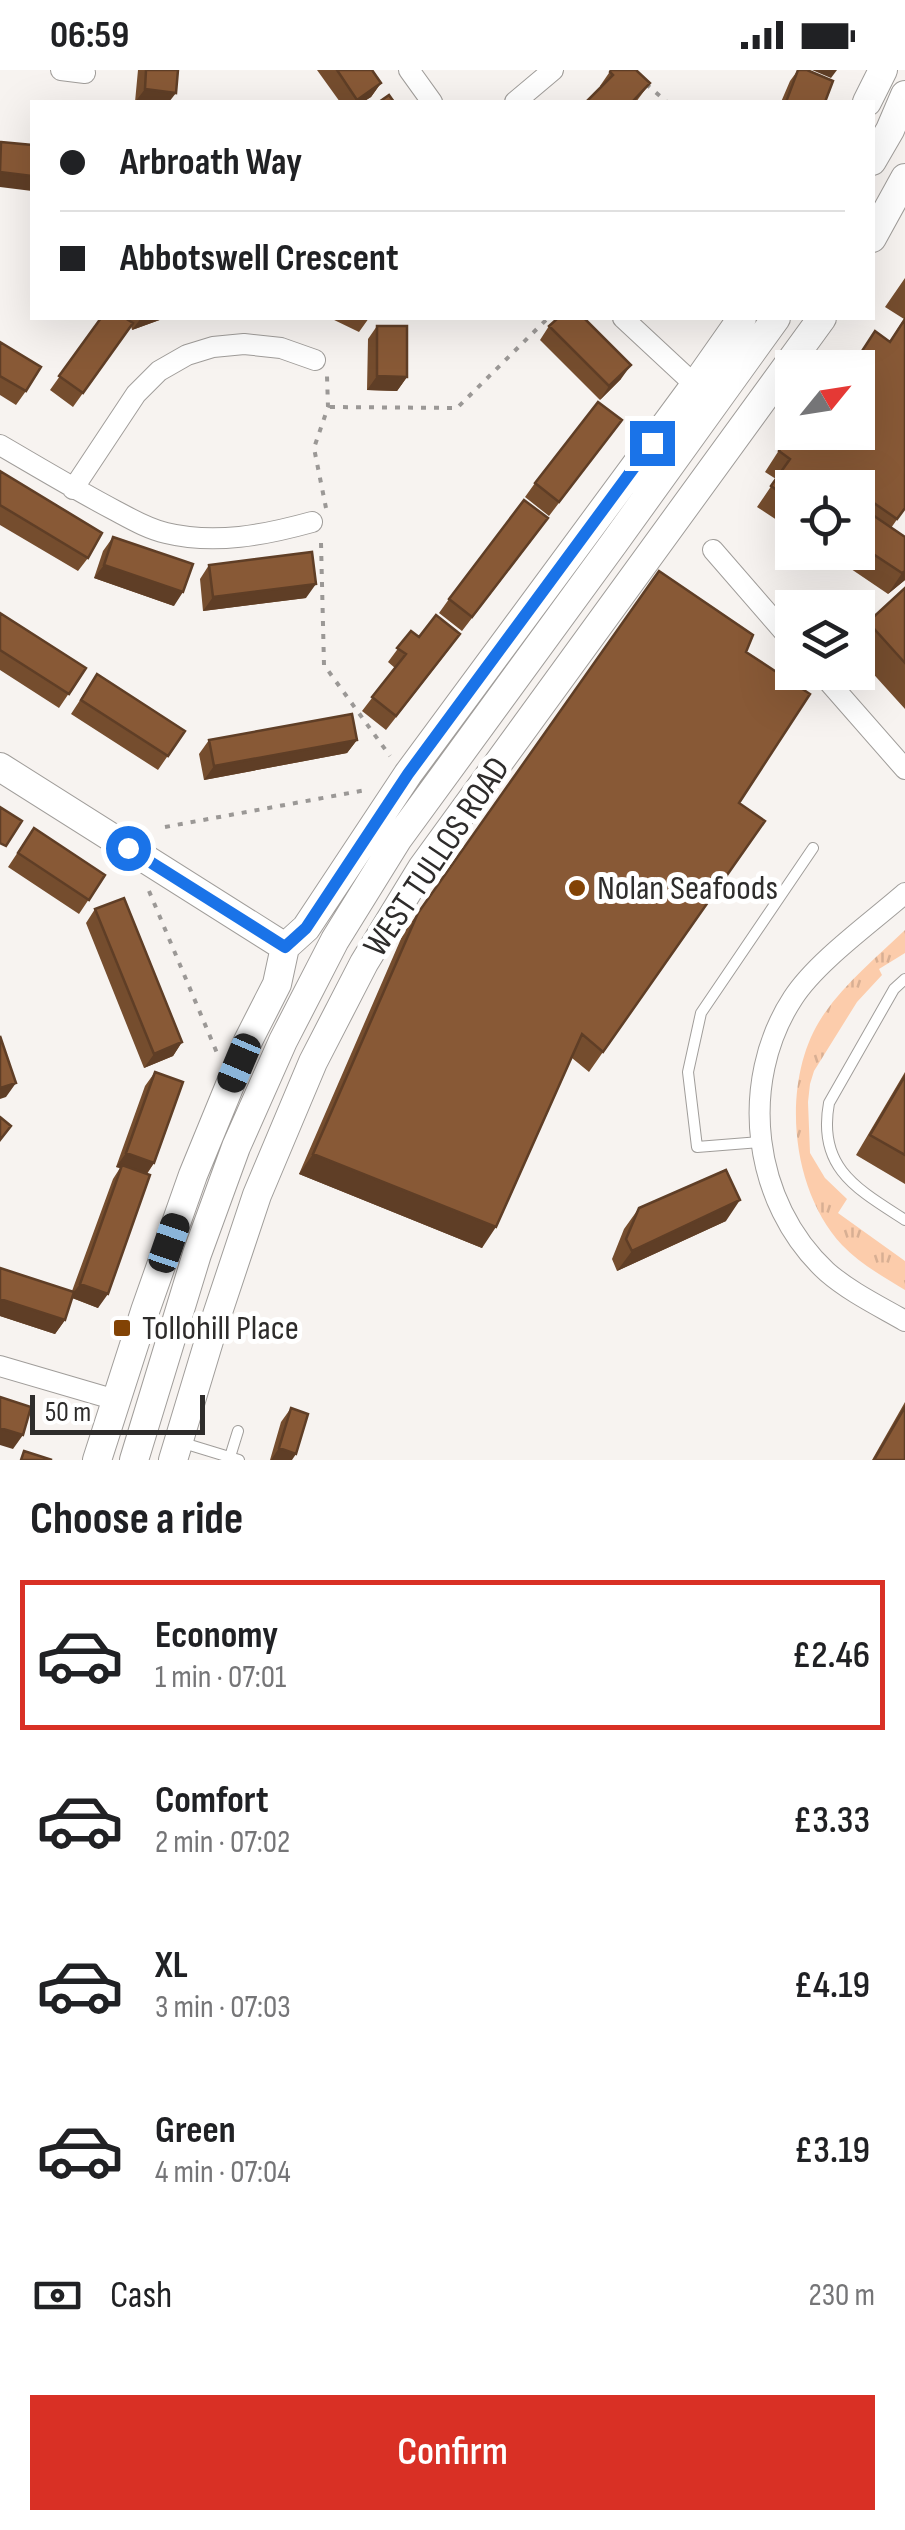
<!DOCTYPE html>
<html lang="en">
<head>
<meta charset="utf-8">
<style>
  body { margin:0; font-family:"Sofia Sans Condensed",sans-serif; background:#f2f2f2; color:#202124; height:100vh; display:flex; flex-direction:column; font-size:38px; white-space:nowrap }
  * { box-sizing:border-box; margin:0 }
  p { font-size:32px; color:#757577 }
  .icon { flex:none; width:55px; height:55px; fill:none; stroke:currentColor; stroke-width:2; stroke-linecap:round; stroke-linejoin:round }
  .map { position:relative; height:1390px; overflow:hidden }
  .sheet { display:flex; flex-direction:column; background:#fff; flex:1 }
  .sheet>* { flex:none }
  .guide { position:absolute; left:30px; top:30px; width:845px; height:220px; border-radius:0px; box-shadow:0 10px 40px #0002; display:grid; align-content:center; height:220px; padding:0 30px; background:#fff }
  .needle { width:65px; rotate:60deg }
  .buttons { position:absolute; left:775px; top:280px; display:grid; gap:20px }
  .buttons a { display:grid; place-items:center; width:100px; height:100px; border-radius:0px; background:#fff; box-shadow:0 10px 40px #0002; font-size:50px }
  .scale { position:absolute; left:30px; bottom:25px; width:175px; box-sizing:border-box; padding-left:10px; border:5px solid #2e2c2b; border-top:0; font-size:28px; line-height:35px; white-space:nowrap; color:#2e2c2b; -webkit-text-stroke:8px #fff; paint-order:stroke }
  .end { position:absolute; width:45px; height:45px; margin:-22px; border:12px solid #1a73e8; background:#fff; box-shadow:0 0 0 5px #fff }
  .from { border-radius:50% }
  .car { position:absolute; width:30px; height:60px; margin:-30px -15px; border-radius:12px; box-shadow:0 0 8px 2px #0007; background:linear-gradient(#222 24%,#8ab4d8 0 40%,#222 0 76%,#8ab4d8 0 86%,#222 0) }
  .guide b { display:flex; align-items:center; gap:35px; height:95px; font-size:38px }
  .guide b+b { border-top:2px solid #e0e0e0 }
  .guide i { width:25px; height:25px; background:#202124 }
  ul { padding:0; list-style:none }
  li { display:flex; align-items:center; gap:30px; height:150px; margin:0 20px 15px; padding:0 10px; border:5px solid transparent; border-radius:0px }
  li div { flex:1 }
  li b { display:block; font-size:38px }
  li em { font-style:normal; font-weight:600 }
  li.on { border-color:#d93025 }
  li>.icon { width:90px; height:90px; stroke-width:1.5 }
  h2 { padding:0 30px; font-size:45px; line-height:120px }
  .pay { display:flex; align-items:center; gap:25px; height:110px; padding:0 30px; font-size:38px }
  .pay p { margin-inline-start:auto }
  .action { display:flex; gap:20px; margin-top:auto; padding:20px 30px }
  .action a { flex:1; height:115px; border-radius:0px; background:#d93025; color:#fff; font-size:40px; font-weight:600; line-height:115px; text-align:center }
  .status { display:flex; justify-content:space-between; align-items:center; height:70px; padding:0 50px; background:#fff; direction:ltr }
  .status svg { height:28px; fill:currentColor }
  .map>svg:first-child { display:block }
  .grass { fill:url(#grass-tufts) }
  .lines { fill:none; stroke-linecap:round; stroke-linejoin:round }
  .lane-casing { stroke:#a09d9a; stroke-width:12 }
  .street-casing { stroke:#a09d9a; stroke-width:22 }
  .secondary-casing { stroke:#a09d9a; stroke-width:30 }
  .path { stroke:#9b9896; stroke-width:4; stroke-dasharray:5 8; stroke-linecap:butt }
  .lane { stroke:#fff; stroke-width:10 }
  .street { stroke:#fff; stroke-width:20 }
  .secondary { stroke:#fff; stroke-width:28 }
  .wall { fill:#754d2e }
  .shaded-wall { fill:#5f3e26 }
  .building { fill:#885936; stroke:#5f3e26; stroke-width:2.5 }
  .route { stroke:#1a73e8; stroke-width:12 }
  .poi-dot { fill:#824305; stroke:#fff; stroke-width:4 }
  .labels { text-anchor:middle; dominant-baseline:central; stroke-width:10; stroke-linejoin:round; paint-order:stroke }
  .street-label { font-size:35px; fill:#2e2c2b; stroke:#fff }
  .poi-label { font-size:35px; fill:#2e2c2b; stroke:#fff; text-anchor:start }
</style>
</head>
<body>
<div class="status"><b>06:59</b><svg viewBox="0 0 49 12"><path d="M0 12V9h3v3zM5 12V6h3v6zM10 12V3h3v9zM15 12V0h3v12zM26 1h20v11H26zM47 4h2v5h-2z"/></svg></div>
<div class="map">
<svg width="905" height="1390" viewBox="0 0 905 1390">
  <defs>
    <pattern id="grass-tufts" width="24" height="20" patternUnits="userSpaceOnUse" patternTransform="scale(2.5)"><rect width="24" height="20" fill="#fcccab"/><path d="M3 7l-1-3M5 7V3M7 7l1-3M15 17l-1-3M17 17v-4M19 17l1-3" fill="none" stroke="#d8af93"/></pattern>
  </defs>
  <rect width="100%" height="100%" fill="#f7f3f0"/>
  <path class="grass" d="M905 860V883L879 899 882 905 857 932 814 1001 810 1014 808 1032 810 1083 825 1108 847 1129 838 1143 905 1191V1220C884 1207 860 1194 842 1175 789 1118 780 1007 824 944 846 912 877 887 905 860Z"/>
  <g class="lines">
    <defs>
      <path id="lane" d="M905 909 894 919 829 1033C817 1098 857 1119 905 1150
        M760 1072 697 1077 688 1002 701 943 813 778
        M180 1372 239 1390
        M229 1390 238 1361"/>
      <path id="street" d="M61 0 85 3
        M409 0 432 32
        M515 32 553 0
        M623 248 695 315
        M0 375C38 397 76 420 116 441 131 449 148 459 166 463 215 475 265 465 312 452
        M73 419 136 324 159 301 187 285 213 277 244 274 281 278 315 290
        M713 480 792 571
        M820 602 905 699
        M905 823C872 852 816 892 793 928 738 1012 752 1133 827 1202 850 1222 879 1236 905 1251
        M0 1296 116 1330"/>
      <path id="secondary" d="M867 32 883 0
        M872 91 890 60 905 25
        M872 168 905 108
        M0 697 285 877
        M97 1390 145 1241 193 1105 248 971 277 914 285 877 306 858 408 704 695 315 742 248
        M134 1390 197 1184 236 1077 283 971 335 870 397 770 614 473 776 248
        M173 1390 215 1251 257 1125 313 992 364 893 422 798 822 248"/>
    </defs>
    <use href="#lane" class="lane-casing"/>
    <use href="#street" class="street-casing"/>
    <use href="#secondary" class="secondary-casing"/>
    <path class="path" d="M646 14 667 32
      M330 337 457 338 548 248
      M326 438 314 378 328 337 327 306
      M321 473 324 595 390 686
      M165 757 366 720
      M149 821 217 983"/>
    <use href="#lane" class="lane"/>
    <use href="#street" class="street"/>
    <use href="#secondary" class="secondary"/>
  </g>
  <path class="wall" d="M138 0H178L169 32H135Z
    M317 0H372L381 13 371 27 363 32H340Z
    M611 0 650 13 636 32H586L601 17 600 16Z
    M798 0H807L825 32H781L790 11Z
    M905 208V438L891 458 905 467V510L888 524 826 482H858V418H792V460L757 437 776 409 765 402 792 360 858 362 890 271 904 249 885 237Z
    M101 248 128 250 127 248H165L132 260 131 256 73 337 50 320Z
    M330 248H369L359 262Z
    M377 256 407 307 397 321 367 320 368 269Z
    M549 256 621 309 600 330 540 270Z
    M0 272 26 321 16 335 0 325Z
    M622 350 549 446 525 427 535 413Z
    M0 401 88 488 78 501 0 455Z
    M538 462 462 561 439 543 449 529Z
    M113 467 174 536 94 508 103 481Z
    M209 495 306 528 203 541 200 509Z
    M659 501 746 582 739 733 765 751 589 1002 572 988 482 1178 299 1104 403 864Z
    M905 518V639L858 587V566L868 552Z
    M0 543 86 598 59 638 0 600Z
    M411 561 419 567 450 578 386 660 362 641 395 598 388 592Z
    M97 604 185 661 158 700 71 644Z
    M209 670H357L347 683 204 710 199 684Z
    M34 758 105 805 79 844 8 797Z
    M95 839 182 972 173 986 144 998 86 853Z
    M155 1002 154 1093 147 1104 98 1238 72 1228 65 1250 55 1264 0 1246V1198L72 1221 113 1109 120 1098 116 1097 145 1016Z
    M905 1002V1114L856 1085Z
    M639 1138 726 1151 617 1201 612 1189 624 1159Z
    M905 1332V1390H872Z
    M291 1338 292 1390H270L281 1352Z"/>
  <path class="shaded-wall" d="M812 0H837L831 8Z
    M381 13 371 27 363 32H355Z
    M145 19 176 23 169 32H135Z
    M0 102 32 106V121L0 117Z
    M141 248H165L132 260Z
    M631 295 621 309 600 330 609 316Z
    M377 306 407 307 397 321 367 320Z
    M104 495 183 522 174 536 94 508Z
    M905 501V510L888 524 902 503Z
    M316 514 306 528 203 541 213 527Z
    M357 670 347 683 204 710 214 696Z
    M182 972 173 986 144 998 154 984Z
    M16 1013 6 1027 0 1029V1018Z
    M126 1083 154 1093 144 1107 122 1095 120 1098 116 1097Z
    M313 1084 496 1157 482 1178 299 1104Z
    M740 1130 726 1151 617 1201 632 1181Z
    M80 1214 108 1224 98 1238 70 1227Z
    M0 1229 65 1250 55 1264 0 1246Z
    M0 1358 23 1365 13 1379 0 1375Z
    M279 1378 296 1384 292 1390H271Z"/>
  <path class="building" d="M146 0H178L176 23 145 19Z
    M337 0H372L381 13 357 30Z
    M611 0H636L650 13 632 32H586L613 5 610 2Z
    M798 0H807L833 11 825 32H786Z
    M389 25 394 32H379Z
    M1 72 32 75V106L0 102Z
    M101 248H125L133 253 83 323 59 306Z
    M558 248H584L631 295 609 316 549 256Z
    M905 249V438L897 449 858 422V418H792V431L771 416 790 389 779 381 792 361V362H858V298H851L875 261 890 272Z
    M377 256H407V307L377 306Z
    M0 272 41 297 26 321 0 306Z
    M598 332 622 350 559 432 535 413Z
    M0 401 102 463 88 488 0 435Z
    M524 430 548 448 472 547 449 529Z
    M858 435 905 467V501L902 503 858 474Z
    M113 467 193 494 183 522 104 495Z
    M312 482 316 514 213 527 209 495Z
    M659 501 753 565 746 582 810 624 739 733 765 751 603 982 582 964 496 1157 313 1084 418 843Z
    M905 518V593L868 552Z
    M0 543 86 598 69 624 0 580Z
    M436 545 460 564 396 646 372 627 406 584 397 578 411 561 419 567Z
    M97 604 185 661 168 686 81 630Z
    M352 644 357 670 214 696 209 670Z
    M0 737 22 751 6 776 0 773Z
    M34 758 105 805 89 830 18 783Z
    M124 828 182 972 154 984 95 839Z
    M0 966 16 1013 0 1018Z
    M155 1002 183 1012 154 1093 126 1083Z
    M905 1006V1085L870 1065Z
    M0 1047 11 1056 0 1070Z
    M122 1095 150 1105 108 1224 80 1214Z
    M726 1100 740 1130 632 1181 626 1169 639 1138Z
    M0 1198 74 1222 65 1250 0 1229Z
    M0 1327 31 1337 23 1365 0 1358Z
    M905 1337V1390H874Z
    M291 1338 308 1344 296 1384 279 1378Z
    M24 1381 52 1390H21Z"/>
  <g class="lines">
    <path class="route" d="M128 778 285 877 306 858 408 704 652 373"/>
  </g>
  <g class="poi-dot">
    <circle cx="577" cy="818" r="10"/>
    <rect x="112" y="1248" width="20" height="20" rx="5"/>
  </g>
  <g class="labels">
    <g class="street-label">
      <text transform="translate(437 787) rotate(-56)">WEST TULLOS ROAD</text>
    </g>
    <g class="poi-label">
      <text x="597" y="818">Nolan Seafoods</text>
      <text x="142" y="1258">Tollohill Place</text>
    </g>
  </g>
</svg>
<div class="buttons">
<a><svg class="needle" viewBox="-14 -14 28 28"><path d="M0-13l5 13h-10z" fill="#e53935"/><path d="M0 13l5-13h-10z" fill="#757577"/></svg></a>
<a><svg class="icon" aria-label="locate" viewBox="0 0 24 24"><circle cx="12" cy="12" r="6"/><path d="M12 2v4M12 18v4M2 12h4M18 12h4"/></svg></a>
<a><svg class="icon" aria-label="layers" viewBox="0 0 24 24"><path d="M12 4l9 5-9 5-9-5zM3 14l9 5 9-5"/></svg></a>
</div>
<div class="scale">50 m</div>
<i class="end from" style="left:128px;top:778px"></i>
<i class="end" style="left:652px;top:373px"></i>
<i class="car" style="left:239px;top:993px;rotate:203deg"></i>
<i class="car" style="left:169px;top:1173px;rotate:19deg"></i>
<div class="guide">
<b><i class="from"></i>Arbroath Way</b>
<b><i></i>Abbotswell Crescent</b>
</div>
</div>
<section class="sheet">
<h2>Choose a ride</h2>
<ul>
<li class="on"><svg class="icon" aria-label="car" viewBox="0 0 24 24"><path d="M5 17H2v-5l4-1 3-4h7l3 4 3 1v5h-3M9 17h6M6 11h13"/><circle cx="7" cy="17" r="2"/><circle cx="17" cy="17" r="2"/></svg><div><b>Economy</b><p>1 min · 07:01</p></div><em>£2.46</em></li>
<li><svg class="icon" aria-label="car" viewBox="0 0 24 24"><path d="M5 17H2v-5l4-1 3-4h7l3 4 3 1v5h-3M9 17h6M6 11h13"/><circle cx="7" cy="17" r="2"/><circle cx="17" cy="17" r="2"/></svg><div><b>Comfort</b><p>2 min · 07:02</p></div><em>£3.33</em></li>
<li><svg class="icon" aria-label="car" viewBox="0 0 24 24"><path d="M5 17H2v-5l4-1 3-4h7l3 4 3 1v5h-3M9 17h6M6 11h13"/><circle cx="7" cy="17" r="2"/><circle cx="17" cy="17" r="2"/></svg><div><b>XL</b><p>3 min · 07:03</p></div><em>£4.19</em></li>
<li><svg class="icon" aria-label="car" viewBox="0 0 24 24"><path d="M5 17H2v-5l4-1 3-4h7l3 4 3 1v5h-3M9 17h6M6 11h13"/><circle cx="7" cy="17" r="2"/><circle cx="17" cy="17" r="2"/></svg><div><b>Green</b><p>4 min · 07:04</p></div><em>£3.19</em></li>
</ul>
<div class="pay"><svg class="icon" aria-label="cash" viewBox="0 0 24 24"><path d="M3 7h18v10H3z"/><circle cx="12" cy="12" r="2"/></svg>Cash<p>230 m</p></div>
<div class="action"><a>Confirm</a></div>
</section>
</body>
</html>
